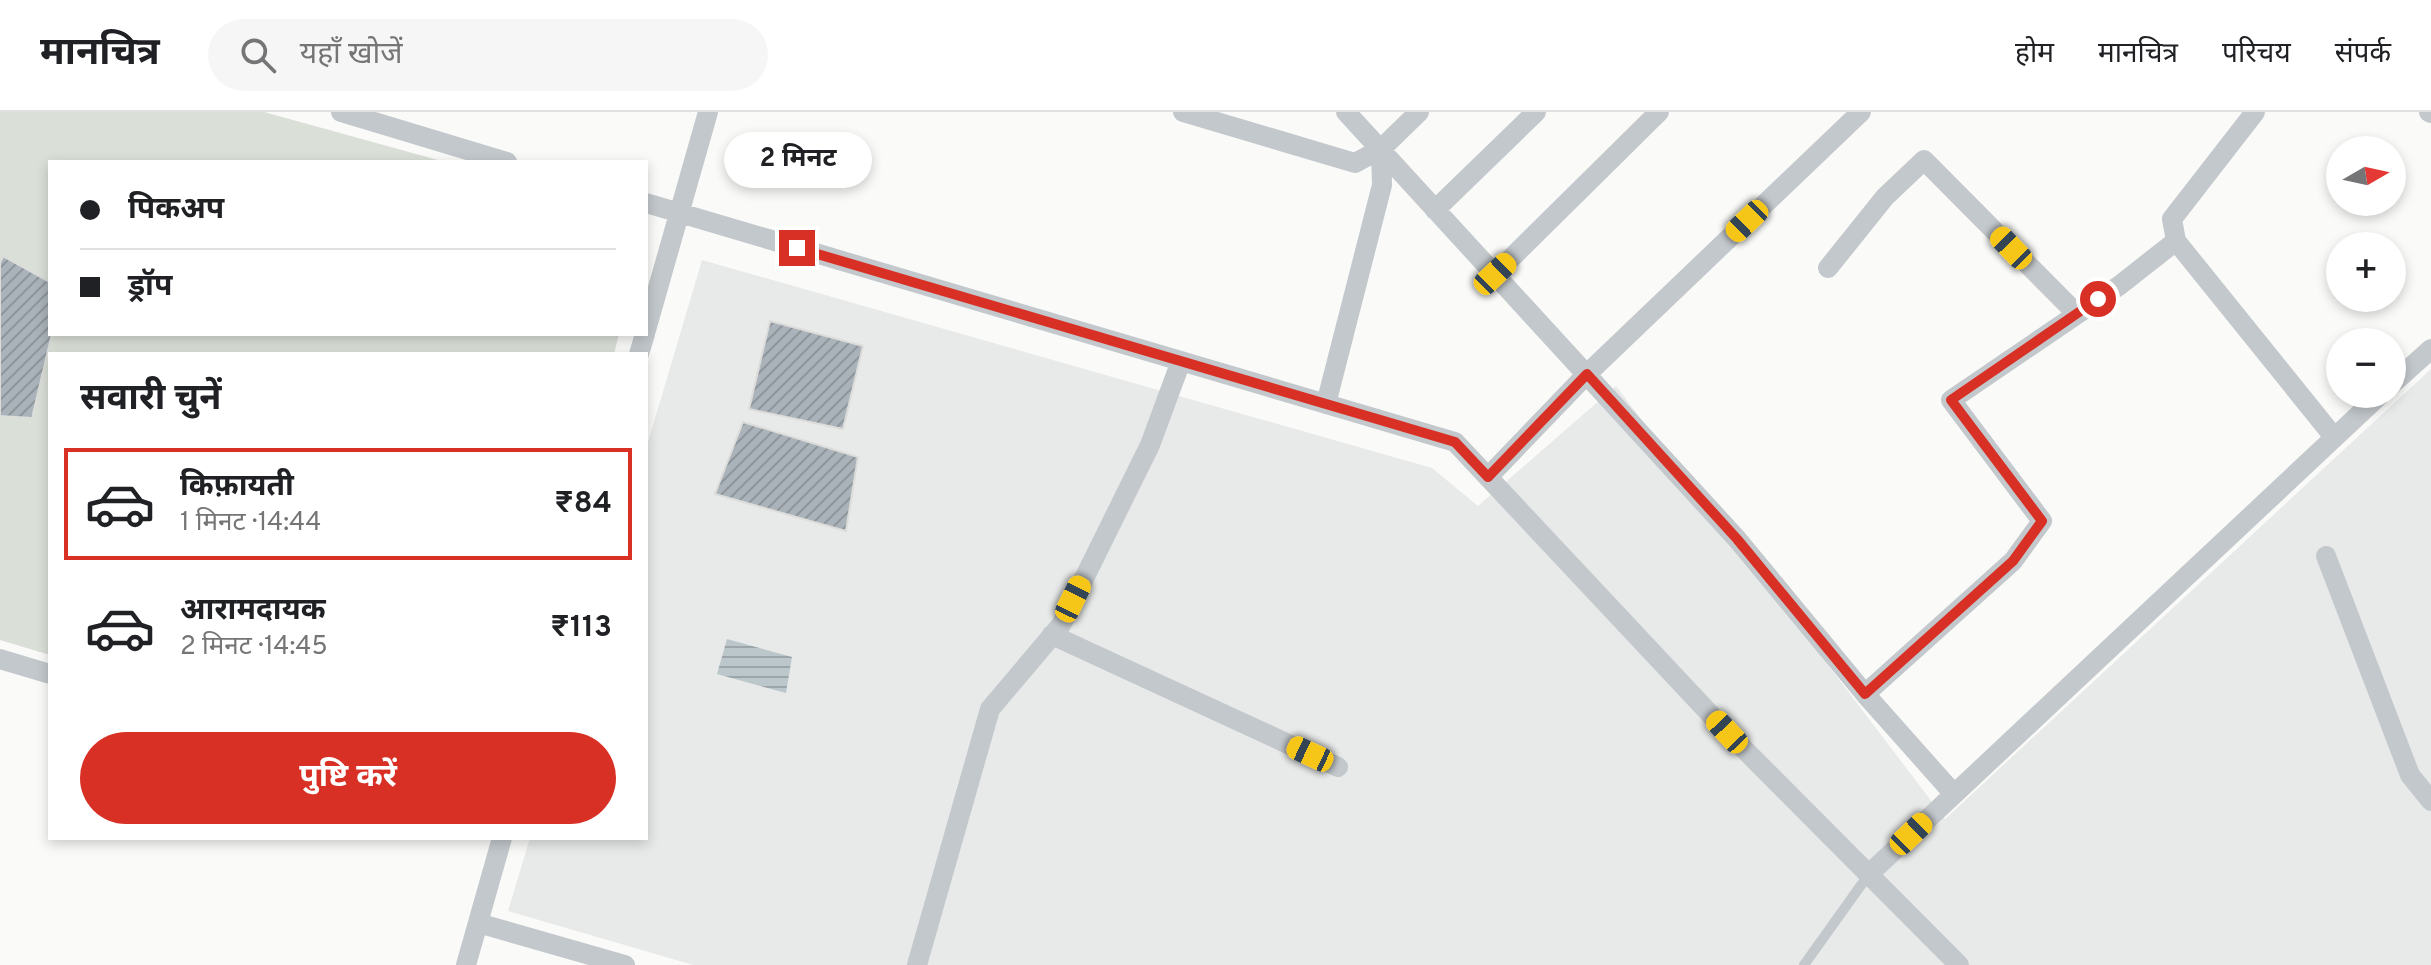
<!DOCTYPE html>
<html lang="hi">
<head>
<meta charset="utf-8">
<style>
  body { margin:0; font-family:Overpass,"Noto Sans Devanagari",sans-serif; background:#f6f6f6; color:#202124; height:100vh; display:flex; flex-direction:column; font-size:30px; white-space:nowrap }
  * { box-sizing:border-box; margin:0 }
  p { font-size:26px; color:#757577 }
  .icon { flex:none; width:44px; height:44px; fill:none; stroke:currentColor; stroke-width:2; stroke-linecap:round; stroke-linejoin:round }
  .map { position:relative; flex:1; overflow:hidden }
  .panel { position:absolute; left:48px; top:240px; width:600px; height:488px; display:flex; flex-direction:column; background:#fff; border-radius:0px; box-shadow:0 4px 12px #0003 }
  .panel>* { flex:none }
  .hud { position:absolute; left:48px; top:48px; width:600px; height:176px; border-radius:0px; box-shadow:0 4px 12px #0003; display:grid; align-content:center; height:176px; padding:0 32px; background:#fff }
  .needle { width:52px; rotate:81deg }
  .fabs { position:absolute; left:2326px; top:24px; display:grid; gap:16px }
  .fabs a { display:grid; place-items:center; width:80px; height:80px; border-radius:50%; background:#fff; box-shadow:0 4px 12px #0003; font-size:40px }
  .end { position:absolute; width:36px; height:36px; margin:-18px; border:10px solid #d93025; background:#fff; box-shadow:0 0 0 4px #fff }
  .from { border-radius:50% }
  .bubble { position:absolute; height:56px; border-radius:28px; background:#fff; box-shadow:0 4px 12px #0003; font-size:26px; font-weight:700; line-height:56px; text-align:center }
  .car { position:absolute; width:24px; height:48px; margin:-24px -12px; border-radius:10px; box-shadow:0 0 6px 2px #0007; background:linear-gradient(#f5c518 24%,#345 0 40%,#f5c518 0 76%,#345 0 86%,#f5c518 0) }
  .hud b { display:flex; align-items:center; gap:28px; height:76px; font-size:30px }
  .hud b+b { border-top:2px solid #e0e0e0 }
  .hud i { width:20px; height:20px; background:#202124 }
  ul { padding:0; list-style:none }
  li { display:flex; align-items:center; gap:24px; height:112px; margin:0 16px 12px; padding:0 16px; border:4px solid transparent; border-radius:0px }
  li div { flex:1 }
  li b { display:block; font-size:30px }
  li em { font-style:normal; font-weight:700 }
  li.active { border-color:#d93025 }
  li>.icon { width:72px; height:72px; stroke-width:1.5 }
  h2 { padding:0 32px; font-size:36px; line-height:96px }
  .button { display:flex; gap:16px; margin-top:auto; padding:16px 32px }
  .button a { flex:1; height:92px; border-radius:48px; background:#d93025; color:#fff; font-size:32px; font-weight:700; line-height:92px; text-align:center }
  header { display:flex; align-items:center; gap:48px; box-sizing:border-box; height:112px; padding:0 40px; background:#fff; border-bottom:2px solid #e0e0e0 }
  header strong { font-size:38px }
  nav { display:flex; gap:44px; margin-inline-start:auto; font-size:28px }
  .search { width:560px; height:72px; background:#f6f6f6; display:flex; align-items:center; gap:20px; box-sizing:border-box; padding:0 28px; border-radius:44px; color:#757577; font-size:30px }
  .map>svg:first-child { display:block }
  .built { fill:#e8e9e9 }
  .pitch { fill:#dadfd7 }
  .water { fill:url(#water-rules) }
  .building { fill:url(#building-hatch); stroke:#dcdcda; stroke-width:2 }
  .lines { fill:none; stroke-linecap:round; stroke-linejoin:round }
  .lane { stroke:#c3c8cc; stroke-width:10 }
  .street { stroke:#c3c8cc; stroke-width:20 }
  .route { stroke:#d93025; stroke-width:10 }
</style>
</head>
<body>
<header>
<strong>मानचित्र</strong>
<div class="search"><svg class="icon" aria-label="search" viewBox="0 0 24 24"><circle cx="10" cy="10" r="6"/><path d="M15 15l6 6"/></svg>यहाँ खोजें</div>
<nav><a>होम</a><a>मानचित्र</a><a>परिचय</a><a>संपर्क</a></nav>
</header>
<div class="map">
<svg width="2431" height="853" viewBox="0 0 2431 853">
  <defs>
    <pattern id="water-rules" width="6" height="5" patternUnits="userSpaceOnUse" patternTransform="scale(2)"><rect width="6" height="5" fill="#bbc7cb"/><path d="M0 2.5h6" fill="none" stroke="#9ca6aa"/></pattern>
    <pattern id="building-hatch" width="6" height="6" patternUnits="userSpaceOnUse" patternTransform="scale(2)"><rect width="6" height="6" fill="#aab3b9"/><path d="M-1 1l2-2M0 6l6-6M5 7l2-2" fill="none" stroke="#8e969c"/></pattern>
  </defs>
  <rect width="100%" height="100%" fill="#fafaf8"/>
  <path class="built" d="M702 148 1432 356 1478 394 1616 274 1945 707 2431 257V853H693L508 799 530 726H646V337Z"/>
  <path class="pitch" d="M0 0H264L445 50H50V222H619L614 242H50V543L0 528Z"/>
  <path class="water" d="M727 527 792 545 786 581 717 562Z"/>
  <path class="building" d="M3 144 50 170V222H52L32 306 0 304V151Z
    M770 209 863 234 843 317 749 297Z
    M743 310 858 345 846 419 715 382Z"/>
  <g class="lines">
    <path class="lane" d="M1804 853 1869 762"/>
    <path class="street" d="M341 0 507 50
      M1183 0 1355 51 1381 37 1419 0
      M1346 0 1737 427 1865 582
      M2429 0 2431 1
      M646 91 1455 330 1727 620 1959 853
      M1435 98 1536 0
      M2176 129 2172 107 2255 0
      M1828 156 1885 85 1924 48 2077 202
      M1495 162 1659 0
      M646 218 708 0
      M639 242 645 222
      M2392 272 2431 237
      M1326 292 1382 73 1381 37
      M1488 365 1587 262 1861 0
      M2326 444 2410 663 2431 689
      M1052 523 1338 655
      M0 547 50 562
      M1953 681 1865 582 2013 449 2042 409 1951 288 2120 173 2176 129 2334 325
      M1869 762 2381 282
      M478 811 625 853
      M466 853 502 726
      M917 853 990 597 1061 513 1150 333 1181 249"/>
  </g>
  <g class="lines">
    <path class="route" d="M797 136 1455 330 1488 365 1587 262 1737 427 1865 582 2013 449 2042 409 1951 288 2098 187"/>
  </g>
</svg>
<div class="fabs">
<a><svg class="needle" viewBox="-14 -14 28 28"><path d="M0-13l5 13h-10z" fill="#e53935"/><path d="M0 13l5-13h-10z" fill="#757577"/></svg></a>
<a>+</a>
<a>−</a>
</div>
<i class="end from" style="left:2098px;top:187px"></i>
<i class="end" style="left:797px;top:136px"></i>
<div class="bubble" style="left:724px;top:20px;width:148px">2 मिनट</div>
<i class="car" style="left:1747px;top:109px;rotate:226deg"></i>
<i class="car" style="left:2011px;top:136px;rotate:316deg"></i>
<i class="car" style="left:1495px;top:162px;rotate:46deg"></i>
<i class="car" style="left:1073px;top:487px;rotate:26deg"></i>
<i class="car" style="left:1727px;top:620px;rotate:317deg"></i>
<i class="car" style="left:1310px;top:642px;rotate:295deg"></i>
<i class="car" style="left:1911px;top:722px;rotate:46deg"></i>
<div class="hud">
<b><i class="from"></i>पिकअप</b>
<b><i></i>ड्रॉप</b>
</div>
<section class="panel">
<h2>सवारी चुनें</h2>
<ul>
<li class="active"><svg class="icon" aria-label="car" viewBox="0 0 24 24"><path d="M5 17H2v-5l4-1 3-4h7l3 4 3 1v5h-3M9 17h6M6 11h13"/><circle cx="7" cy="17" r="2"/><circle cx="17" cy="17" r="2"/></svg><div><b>किफ़ायती</b><p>1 मिनट · 14:44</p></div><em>₹84</em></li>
<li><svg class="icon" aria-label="car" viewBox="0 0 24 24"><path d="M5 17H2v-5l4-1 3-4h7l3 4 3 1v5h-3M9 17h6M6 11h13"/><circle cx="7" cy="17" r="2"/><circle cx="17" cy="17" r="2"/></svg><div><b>आरामदायक</b><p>2 मिनट · 14:45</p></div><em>₹113</em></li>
</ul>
<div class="button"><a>पुष्टि करें</a></div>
</section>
</div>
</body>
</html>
